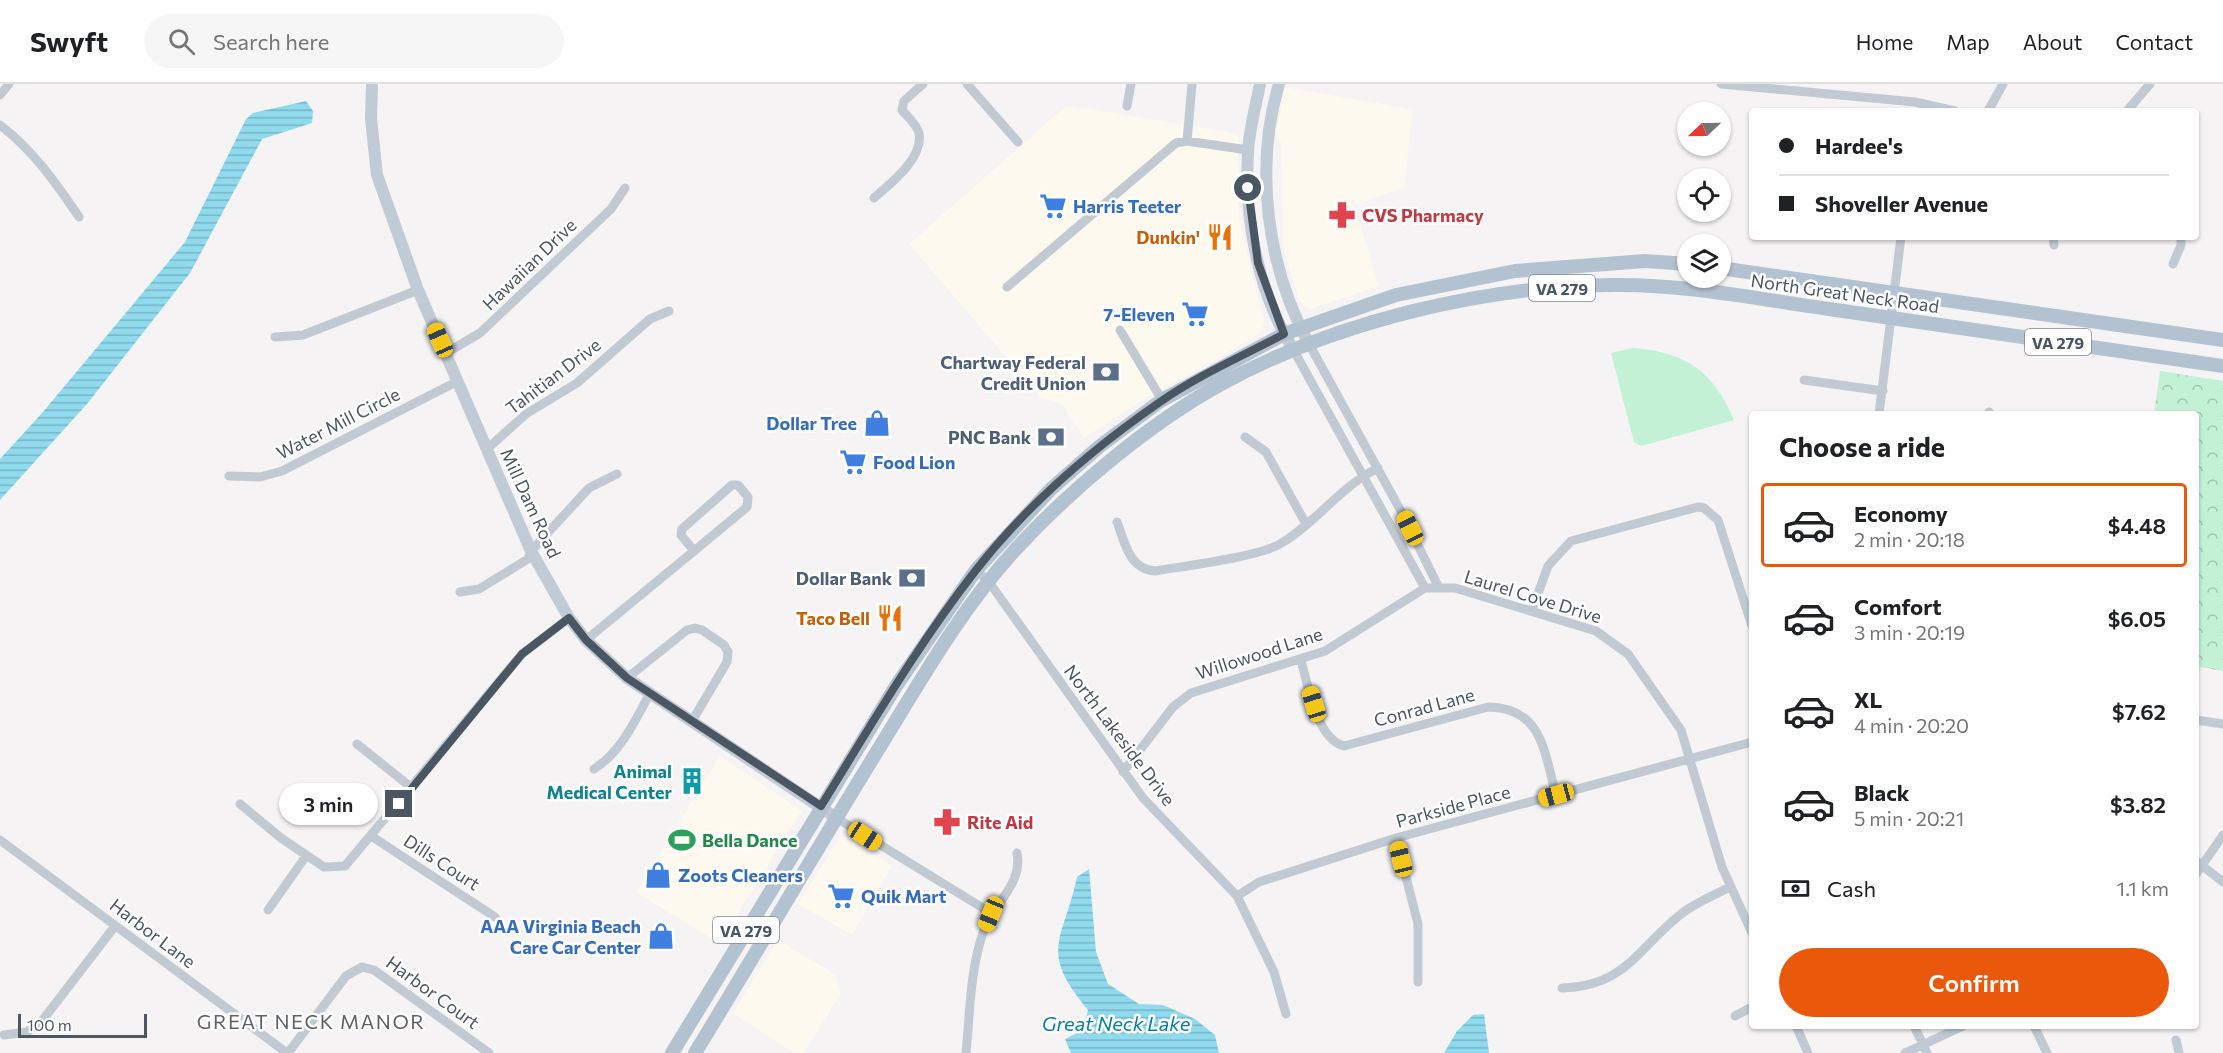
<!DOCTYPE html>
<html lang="en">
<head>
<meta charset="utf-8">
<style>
  body { margin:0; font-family:Commissioner,sans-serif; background:#f6f6f6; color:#202124; height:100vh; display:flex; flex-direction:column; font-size:22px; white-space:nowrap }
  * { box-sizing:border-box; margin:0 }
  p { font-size:20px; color:#757577 }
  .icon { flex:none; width:33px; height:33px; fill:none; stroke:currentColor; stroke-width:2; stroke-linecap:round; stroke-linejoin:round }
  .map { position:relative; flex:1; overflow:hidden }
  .drawer { position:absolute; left:1749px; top:327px; width:450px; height:618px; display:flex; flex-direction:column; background:#fff; border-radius:6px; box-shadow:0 2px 4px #0004 }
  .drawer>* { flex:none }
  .banner { position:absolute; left:1749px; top:24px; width:450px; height:132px; border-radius:6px; box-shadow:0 2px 4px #0004; display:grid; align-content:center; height:132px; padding:0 30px; background:#fff }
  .needle { width:39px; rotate:248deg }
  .buttons { position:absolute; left:1677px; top:18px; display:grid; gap:12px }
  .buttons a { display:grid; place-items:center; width:54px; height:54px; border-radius:50%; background:#fff; box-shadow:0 2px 4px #0004; font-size:30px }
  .scale { position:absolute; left:18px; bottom:15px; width:129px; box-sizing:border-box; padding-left:6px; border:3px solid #4a5661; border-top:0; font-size:16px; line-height:21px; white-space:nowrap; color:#4a5661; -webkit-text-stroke:4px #fff; paint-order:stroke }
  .end { position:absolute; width:27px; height:27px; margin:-14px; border:8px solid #4a5661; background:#fff; box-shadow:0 0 0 3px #fff }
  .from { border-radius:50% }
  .bubble { position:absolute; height:42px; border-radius:21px; background:#fff; box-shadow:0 2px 4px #0004; font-size:20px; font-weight:600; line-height:42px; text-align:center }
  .car { position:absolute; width:18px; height:36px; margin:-18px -9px; border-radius:8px; box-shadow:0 0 4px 2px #0007; background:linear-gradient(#f5c518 24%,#345 0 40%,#f5c518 0 76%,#345 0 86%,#f5c518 0) }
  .banner b { display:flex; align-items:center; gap:21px; height:57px; font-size:22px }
  .banner b+b { border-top:2px solid #e0e0e0 }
  .banner i { width:15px; height:15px; background:#202124 }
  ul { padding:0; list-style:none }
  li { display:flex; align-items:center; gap:18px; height:84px; margin:0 12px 9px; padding:0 18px; border:3px solid transparent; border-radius:6px }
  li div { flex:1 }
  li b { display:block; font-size:22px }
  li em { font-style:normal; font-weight:600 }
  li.selected { border-color:#ea580c }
  li>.icon { width:54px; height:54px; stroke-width:1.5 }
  h2 { padding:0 30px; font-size:27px; line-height:72px }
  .pay { display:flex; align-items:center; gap:15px; height:66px; padding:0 30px; font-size:22px }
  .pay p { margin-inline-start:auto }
  .cta { display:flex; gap:12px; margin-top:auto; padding:12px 30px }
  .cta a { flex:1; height:69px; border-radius:36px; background:#ea580c; color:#fff; font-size:24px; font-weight:600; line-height:69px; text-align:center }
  header { display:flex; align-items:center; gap:36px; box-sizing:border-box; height:84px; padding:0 30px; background:#fff; border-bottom:2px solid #e0e0e0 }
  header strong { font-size:28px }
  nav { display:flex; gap:33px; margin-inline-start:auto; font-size:21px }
  .search { width:420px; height:54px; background:#f6f6f6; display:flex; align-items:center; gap:15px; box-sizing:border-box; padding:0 21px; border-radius:33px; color:#757577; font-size:22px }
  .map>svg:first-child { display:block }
  .commercial { fill:#fdf9ef }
  .park { fill:url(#park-crowns) }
  .garden { fill:#c3f1d5 }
  .water { fill:url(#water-rules) }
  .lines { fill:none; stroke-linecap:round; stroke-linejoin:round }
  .street { stroke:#c1cad2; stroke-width:9 }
  .secondary { stroke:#c1cbd6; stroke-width:12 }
  .primary { stroke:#b3c2d1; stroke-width:14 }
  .route { stroke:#4a5661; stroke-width:8 }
  .labels { text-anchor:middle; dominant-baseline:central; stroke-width:5; stroke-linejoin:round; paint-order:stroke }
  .shield { fill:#fff; stroke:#808990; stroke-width:1.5 }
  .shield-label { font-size:16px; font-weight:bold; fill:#4a5661 }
  .shop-label { font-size:18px; font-weight:bold; fill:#366cbe; stroke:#fff; text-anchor:start }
  .health-label { font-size:18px; font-weight:bold; fill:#be3a42; stroke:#fff; text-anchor:start }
  .food-label { font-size:18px; font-weight:bold; fill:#c56008; stroke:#fff; text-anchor:end }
  .street-label { font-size:18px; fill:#4a5661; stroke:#fff }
  .service-label { font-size:18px; font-weight:bold; fill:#4e5e75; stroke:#fff; text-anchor:end }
  .culture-label { font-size:18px; font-weight:bold; fill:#0d838f; stroke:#fff; text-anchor:end }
  .leisure-label { font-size:18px; font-weight:bold; fill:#27864d; stroke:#fff; text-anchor:start }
  .neighbourhood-label { font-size:20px; letter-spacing:1.5px; fill:#5f6368; stroke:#fff }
  .water-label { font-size:20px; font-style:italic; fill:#0c7c9b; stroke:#fff }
</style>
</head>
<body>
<header>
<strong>Swyft</strong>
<div class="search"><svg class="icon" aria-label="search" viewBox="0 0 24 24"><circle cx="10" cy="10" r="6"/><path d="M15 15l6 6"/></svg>Search here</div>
<nav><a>Home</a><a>Map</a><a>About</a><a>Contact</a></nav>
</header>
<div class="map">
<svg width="2223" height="969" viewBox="0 0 2223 969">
  <defs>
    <pattern id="park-crowns" width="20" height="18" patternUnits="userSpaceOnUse" patternTransform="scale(1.5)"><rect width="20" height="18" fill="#c3f1d5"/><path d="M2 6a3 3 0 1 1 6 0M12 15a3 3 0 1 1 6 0" fill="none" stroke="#a0c6b0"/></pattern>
    <pattern id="water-rules" width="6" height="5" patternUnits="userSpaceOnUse" patternTransform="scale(1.5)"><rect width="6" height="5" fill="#90daee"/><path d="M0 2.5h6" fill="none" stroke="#78b4c4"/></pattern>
  </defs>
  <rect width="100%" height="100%" fill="#f5f3f3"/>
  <path class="commercial" d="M1284 3 1412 25 1405 103 1354 121 1379 202 1310 225 1300 219 1283 163 1281 58 1276 53Z
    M1073 22 1238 50 1239 133 1250 185 1265 237 1262 246 1255 253 1146 314 1084 354 1062 320 1041 314 909 160 1065 23Z
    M720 672 802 727 719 859 636 808Z
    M840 753H849L892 782 852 851 798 820Z
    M778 856 836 891 841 909 804 969H794L733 929Z"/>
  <path class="park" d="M2160 287 2223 297V587L2200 583 2196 611V330H2154Z"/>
  <path class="garden" d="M1633 264C1687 268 1713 288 1734 336L1641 362 1634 358 1611 269Z"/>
  <path class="water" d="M306 17 313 27 312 39 262 55 190 189 87 320 0 416V375L43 328 185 158 246 35 253 29Z
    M1089 785 1096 868 1108 900 1139 920 1163 921 1195 935 1215 951 1219 969H1071L1065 955 1083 946 1088 926C1038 866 1063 858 1077 793Z
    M1484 930 1489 969H1444L1457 947 1473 931Z"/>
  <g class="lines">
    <path class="street" d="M967 0 1018 58
      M1721 0 1915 18 1955 27
      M0 11 9 0
      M1127 22 1131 0
      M1988 27 2003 0
      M2127 27 2150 0
      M0 41C33 66 56 99 79 133
      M1187 57 1192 0
      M874 114C890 100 924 74 919 49 917 41 907 32 902 26L904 17 923 0
      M2053 153 2054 161
      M2173 180 2181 161V153
      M1007 203 1176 59 1187 57 1248 66
      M1120 246 1162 316
      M275 253 303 251 418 206
      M1309 260 1402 429 1438 502
      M1293 265 1425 504
      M446 269 480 249 611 125 625 104
      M1804 296 1883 307
      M1879 330 1901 153
      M1989 330V328
      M1245 353 1266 368 1306 440
      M487 365 526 330 577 299 650 235 669 227
      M229 392 260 393 282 387 458 297
      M732 401H738L748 413 747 423 694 467 681 451 682 445Z
      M1117 438C1125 459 1129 485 1155 487 1184 482 1258 473 1280 460 1316 439 1341 402 1378 384
      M976 486 989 498 1143 714 1237 812 1274 888 1286 930
      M460 508 479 505 528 475 531 467 589 404 617 390
      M1532 526 1548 482 1571 457 1698 423 1704 424 1718 436 1752 542
      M586 556 694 467
      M1301 577C1309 603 1316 654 1344 662L1488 623C1543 624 1544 668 1556 711
      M627 594 687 546 695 544 702 546 724 561 728 568 727 578 692 637
      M2196 636 2223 640
      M357 660 412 704
      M594 685C621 668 635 637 650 609
      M1123 688 1173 623 1191 609 1325 567 1425 504H1455L1596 547 1628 570 1681 646 1722 783 1752 849
      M240 720 281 754 324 783 345 782 522 570 569 534
      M835 733 991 829
      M371 752 495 833
      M1396 754 1418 840V898
      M0 756 287 969
      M2196 777 2223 798
      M2196 790 2223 751
      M1237 812 1259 798 1396 754 1752 658
      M268 826 306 772
      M1562 904C1626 902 1637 865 1681 830 1695 819 1714 811 1730 803
      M1735 932 1752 923
      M1796 942 1808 969
      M1914 942 1927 969
      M2034 942 2047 969
      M4 951 27 948 42 937 115 842
      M2176 956 2179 969
      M288 969 346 892 362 883 374 886 489 969
      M966 969C970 929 970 884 984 846 994 819 1023 800 1017 769
      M1905 969 1963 942"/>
    <path class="secondary" d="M372 0 371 35 377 91 418 206 531 467 569 534 586 556 627 594 835 733
      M1260 0C1256 22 1249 46 1248 68 1244 134 1258 209 1293 265
      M1279 0C1254 84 1267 183 1309 260"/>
    <path class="primary" d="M1720 184 2223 256
      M672 969 896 602 976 486 1051 405 1100 362 1162 316 1284 250 1396 211 1515 187 1645 177 1688 180
      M695 969C758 866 818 763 881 661 922 594 962 524 1015 466 1070 406 1150 339 1221 300 1335 238 1483 202 1613 201 1685 200 1758 215 1829 225 1961 243 2092 263 2223 282"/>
  </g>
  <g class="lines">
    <path class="route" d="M399 720 522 570 569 534 586 556 627 594 821 722C870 643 918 560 976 486 1027 421 1092 365 1160 318 1198 291 1243 272 1284 250L1258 179 1248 104"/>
  </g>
  <defs>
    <symbol id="supermarket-bare" viewBox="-9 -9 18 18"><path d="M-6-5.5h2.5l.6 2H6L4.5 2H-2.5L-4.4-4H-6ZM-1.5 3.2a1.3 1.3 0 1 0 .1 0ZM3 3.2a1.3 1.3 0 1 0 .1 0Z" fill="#3f7fe0" stroke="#fff" stroke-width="2.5" paint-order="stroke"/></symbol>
    <symbol id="pharmacy-bare" viewBox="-9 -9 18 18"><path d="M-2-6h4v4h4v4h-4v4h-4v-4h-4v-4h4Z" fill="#e0444e" stroke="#fff" stroke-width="2.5" paint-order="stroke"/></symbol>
    <symbol id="restaurant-bare" viewBox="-9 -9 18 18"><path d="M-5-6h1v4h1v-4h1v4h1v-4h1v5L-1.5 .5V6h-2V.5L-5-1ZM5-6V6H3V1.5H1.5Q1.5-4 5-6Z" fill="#e8710a" stroke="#fff" stroke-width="2.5" paint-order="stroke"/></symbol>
    <symbol id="bank-bare" viewBox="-9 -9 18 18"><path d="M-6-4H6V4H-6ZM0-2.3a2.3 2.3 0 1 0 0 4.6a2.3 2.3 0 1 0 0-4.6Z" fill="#5c6f8a" stroke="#fff" stroke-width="2.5" paint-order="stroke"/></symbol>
    <symbol id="shop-bare" viewBox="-9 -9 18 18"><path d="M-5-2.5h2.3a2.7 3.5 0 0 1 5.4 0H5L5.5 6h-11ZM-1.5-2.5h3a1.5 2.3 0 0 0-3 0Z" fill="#3f7fe0" stroke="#fff" stroke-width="2.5" paint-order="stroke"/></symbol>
    <symbol id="building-bare" viewBox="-9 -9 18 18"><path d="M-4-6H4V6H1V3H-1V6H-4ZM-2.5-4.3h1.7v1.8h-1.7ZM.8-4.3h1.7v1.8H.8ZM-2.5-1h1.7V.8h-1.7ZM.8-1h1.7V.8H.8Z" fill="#0f9aa8" stroke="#fff" stroke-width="2.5" paint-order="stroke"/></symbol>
    <symbol id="stadium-bare" viewBox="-9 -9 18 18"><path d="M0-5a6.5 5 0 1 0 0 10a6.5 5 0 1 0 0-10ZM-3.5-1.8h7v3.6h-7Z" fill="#2e9e5b" stroke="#fff" stroke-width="2.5" paint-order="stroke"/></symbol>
  </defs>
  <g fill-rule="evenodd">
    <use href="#supermarket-bare" x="1034" y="103" width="38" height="38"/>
    <use href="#pharmacy-bare" x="1323" y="112" width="38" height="38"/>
    <use href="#restaurant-bare" x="1201" y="134" width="38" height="38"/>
    <use href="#supermarket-bare" x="1176" y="211" width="38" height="38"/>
    <use href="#bank-bare" x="1087" y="269" width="38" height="38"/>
    <use href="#shop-bare" x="858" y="320" width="38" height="38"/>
    <use href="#bank-bare" x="1032" y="334" width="38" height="38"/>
    <use href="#supermarket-bare" x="834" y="359" width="38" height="38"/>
    <use href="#bank-bare" x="893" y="475" width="38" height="38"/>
    <use href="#restaurant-bare" x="871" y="515" width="38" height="38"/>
    <use href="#building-bare" x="673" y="678" width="38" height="38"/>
    <use href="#pharmacy-bare" x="928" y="719" width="38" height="38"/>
    <use href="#stadium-bare" x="663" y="737" width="38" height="38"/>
    <use href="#shop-bare" x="639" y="772" width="38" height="38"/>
    <use href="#supermarket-bare" x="822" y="793" width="38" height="38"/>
    <use href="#shop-bare" x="642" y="833" width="38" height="38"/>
  </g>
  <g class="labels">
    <g class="shield">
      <rect x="1529" y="191" width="66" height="26" rx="4.5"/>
      <rect x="2025" y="245" width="66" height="26" rx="4.5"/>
      <rect x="713" y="833" width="66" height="26" rx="4.5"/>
    </g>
    <g class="shield-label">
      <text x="1562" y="204">VA 279</text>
      <text x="2058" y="258">VA 279</text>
      <text x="746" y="846">VA 279</text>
    </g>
    <g class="shop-label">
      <text x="1073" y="122">Harris Teeter</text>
      <text x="1175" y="230" text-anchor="end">7-Eleven</text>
      <text x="857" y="339" text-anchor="end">Dollar Tree</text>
      <text x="873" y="378">Food Lion</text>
      <text x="678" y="791">Zoots Cleaners</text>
      <text x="861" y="812">Quik Mart</text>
      <text x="641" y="842" text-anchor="end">AAA Virginia Beach<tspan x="641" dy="21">Care Car Center</tspan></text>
    </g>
    <g class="health-label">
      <text x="1362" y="131">CVS Pharmacy</text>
      <text x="967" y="738">Rite Aid</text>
    </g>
    <g class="food-label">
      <text x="1200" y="153">Dunkin'</text>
      <text x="870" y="534">Taco Bell</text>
    </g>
    <g class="street-label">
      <text transform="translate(529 180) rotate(-44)">Hawaiian Drive</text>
      <text transform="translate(1845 209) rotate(8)">North Great Neck Road</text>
      <text transform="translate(553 292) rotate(-37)">Tahitian Drive</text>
      <text transform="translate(338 339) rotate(-27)">Water Mill Circle</text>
      <text transform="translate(531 419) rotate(65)">Mill Dam Road</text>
      <text transform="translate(1533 512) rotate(17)">Laurel Cove Drive</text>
      <text transform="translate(1259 569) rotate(-18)">Willowood Lane</text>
      <text transform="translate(1424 623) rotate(-15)">Conrad Lane</text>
      <text transform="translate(1120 651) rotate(53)">North Lakeside Drive</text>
      <text transform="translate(1453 722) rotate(-15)">Parkside Place</text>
      <text transform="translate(442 778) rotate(33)">Dills Court</text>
      <text transform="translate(153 849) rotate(37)">Harbor Lane</text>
      <text transform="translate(433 908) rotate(36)">Harbor Court</text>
    </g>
    <g class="service-label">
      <text x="1086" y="278">Chartway Federal<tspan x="1086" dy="21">Credit Union</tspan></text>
      <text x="1031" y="353">PNC Bank</text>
      <text x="892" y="494">Dollar Bank</text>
    </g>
    <g class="culture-label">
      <text x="672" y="687">Animal<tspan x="672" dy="21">Medical Center</tspan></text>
    </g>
    <g class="leisure-label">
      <text x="702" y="756">Bella Dance</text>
    </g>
    <g class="neighbourhood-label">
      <text x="311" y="937">GREAT NECK MANOR</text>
    </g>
    <g class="water-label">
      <text x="1116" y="939">Great Neck Lake</text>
    </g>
  </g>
</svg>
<div class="buttons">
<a><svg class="needle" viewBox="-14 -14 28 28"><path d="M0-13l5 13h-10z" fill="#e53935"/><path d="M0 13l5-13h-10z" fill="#757577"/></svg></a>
<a><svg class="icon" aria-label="locate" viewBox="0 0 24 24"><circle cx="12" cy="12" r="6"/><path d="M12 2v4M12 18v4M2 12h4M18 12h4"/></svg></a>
<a><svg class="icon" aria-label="layers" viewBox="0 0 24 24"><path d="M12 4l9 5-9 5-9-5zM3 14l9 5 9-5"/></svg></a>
</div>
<div class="scale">100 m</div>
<i class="end from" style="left:1248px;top:104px"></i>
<i class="end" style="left:399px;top:720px"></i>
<div class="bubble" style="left:279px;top:699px;width:99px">3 min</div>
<i class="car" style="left:440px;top:256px;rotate:336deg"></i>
<i class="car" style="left:1410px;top:444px;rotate:334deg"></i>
<i class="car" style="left:1314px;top:620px;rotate:343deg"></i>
<i class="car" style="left:1556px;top:711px;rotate:255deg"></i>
<i class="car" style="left:865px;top:752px;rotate:123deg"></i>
<i class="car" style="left:1401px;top:775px;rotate:346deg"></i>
<i class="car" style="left:991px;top:830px;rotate:202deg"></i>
<div class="banner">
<b><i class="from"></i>Hardee's</b>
<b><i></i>Shoveller Avenue</b>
</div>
<section class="drawer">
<h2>Choose a ride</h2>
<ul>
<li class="selected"><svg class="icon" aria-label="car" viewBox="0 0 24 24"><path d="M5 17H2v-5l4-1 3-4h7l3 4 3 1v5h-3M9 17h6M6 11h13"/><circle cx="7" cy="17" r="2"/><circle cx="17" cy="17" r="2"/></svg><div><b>Economy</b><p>2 min · 20:18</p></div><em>$4.48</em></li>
<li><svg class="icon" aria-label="car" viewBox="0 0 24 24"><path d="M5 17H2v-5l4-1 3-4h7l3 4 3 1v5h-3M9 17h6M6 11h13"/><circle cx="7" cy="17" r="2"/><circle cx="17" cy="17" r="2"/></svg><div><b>Comfort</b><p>3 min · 20:19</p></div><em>$6.05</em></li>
<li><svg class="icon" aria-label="car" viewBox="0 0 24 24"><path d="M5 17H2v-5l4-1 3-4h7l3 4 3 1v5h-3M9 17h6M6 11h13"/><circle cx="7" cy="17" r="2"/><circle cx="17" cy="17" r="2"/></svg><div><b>XL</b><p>4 min · 20:20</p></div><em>$7.62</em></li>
<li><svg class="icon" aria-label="car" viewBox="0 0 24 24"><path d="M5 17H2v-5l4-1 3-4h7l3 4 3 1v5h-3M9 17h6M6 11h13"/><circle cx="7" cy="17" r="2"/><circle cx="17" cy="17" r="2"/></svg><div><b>Black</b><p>5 min · 20:21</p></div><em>$3.82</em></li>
</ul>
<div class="pay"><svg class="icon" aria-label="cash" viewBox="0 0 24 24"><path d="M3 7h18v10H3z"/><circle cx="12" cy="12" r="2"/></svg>Cash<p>1.1 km</p></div>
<div class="cta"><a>Confirm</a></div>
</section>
</div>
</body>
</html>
